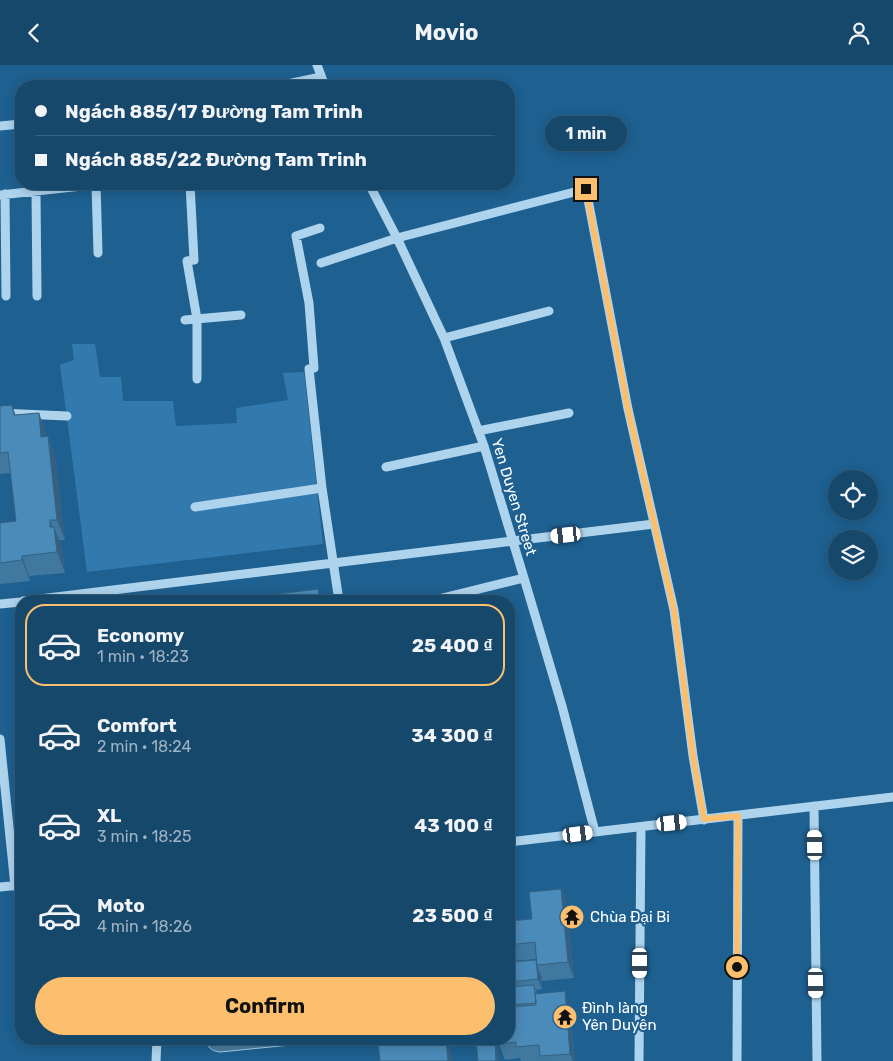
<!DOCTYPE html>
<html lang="en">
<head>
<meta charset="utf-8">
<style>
  body { margin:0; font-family:Rubik,sans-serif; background:#1f4f72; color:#f1f3f6; height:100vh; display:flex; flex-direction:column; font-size:19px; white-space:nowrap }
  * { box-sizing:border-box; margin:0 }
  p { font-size:16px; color:#9eb2c2 }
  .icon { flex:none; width:28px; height:28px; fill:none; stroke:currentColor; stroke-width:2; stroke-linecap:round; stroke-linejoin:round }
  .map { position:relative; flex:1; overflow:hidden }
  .details { position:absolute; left:15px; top:530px; width:500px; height:450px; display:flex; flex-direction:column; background:#16486c; border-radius:20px; box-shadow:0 2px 12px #0003,0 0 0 1px #35607f }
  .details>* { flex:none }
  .guide { position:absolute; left:15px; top:15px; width:500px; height:110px; border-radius:20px; box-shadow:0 2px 12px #0003,0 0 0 1px #35607f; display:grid; align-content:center; height:110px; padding:0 20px; background:#16486c }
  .buttons { position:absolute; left:828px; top:405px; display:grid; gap:10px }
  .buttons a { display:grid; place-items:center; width:50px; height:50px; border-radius:50%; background:#16486c; box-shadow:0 2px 12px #0003,0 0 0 1px #35607f; font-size:25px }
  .end { position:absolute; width:22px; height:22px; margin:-11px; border:6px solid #fcbf6e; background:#111; box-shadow:0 0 0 2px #111 }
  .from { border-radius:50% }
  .bubble { position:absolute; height:35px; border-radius:18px; background:#16486c; box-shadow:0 2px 12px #0003,0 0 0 1px #35607f; font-size:16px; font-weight:700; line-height:35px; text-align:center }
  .car { position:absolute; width:15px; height:30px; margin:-15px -8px; border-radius:6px; box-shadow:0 0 4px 1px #0007; background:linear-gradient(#fff 24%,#345 0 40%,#fff 0 76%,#345 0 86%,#fff 0) }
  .guide b { display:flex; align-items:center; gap:18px; height:48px; font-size:19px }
  .guide b+b { border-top:1px solid #35607f }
  .guide i { width:12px; height:12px; background:#f1f3f6 }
  ul { padding:9px 0 0; list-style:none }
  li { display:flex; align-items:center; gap:15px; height:82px; margin:0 10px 8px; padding:0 10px; border:2px solid transparent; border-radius:20px }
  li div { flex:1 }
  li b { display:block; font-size:19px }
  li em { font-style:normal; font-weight:700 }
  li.active { border-color:#fcbf6e }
  li>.icon { width:45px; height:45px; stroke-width:1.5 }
  .button { display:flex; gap:10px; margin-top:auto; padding:10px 20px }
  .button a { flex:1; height:58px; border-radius:30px; background:#fcbf6e; color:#111; font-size:20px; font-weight:700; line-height:58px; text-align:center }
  header { display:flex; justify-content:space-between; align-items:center; height:65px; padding:0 20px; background:#16486c; font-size:22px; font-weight:700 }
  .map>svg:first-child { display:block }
  .green { fill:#327aae }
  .water { fill:#4d7b9c; stroke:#a2d0ef }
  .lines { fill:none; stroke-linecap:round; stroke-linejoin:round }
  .minor { stroke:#aed3ed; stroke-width:9 }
  .wall { fill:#40789f; fill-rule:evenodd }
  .shaded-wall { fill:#346182 }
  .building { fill:#4b8bb9; stroke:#346182 }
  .route { stroke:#fcbf6e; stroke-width:6 }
  .labels { text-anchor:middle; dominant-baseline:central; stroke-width:4.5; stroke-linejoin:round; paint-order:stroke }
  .street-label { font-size:15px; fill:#fff; stroke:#1e6090 }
  .poi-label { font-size:15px; fill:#fff; stroke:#1e6090; text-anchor:start }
</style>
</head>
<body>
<header><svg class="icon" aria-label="back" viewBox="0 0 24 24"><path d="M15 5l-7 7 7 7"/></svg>Movio<svg class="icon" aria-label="person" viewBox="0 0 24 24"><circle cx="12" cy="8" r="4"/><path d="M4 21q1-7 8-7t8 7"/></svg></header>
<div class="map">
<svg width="893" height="996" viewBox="0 0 893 996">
  <rect width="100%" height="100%" fill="#1e6090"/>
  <path class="green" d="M72 279H95L100 312H121L123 336H173L176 361 237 358 236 343 288 335 283 308 304 307 323 479 87 507 60 300 74 295Z"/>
  <path class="water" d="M207 974H334L331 976 220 987C212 986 207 983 207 974Z"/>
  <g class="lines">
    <path class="minor" d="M317 0 325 21
      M278 21 321 12
      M0 61 21 59
      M96 119 98 188
      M190 119 194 195 187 196 197 254V314
      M369 119 397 173 444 273 484 381 524 513 562 641 595 767
      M36 126 37 231
      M5 129 6 231
      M0 130 100 119
      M320 163 296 171 309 238 314 303 309 304 322 423 339 536
      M321 198 397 173 586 124 628 344 674 545 693 691 704 755
      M185 255 241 250
      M444 273 549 246
      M0 348 67 351
      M478 366 569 348
      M386 402 484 381
      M195 442 322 423
      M109 526 110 536
      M23 536 513 476 654 459
      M430 536 524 513
      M0 539 21 537
      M0 674 15 821
      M814 741 817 996
      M509 777 893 732
      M0 822 21 820
      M156 996 157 974
      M639 996 641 762
      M737 996 738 751"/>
  </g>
  <path class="wall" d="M0 341 46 368V371H48L55 391 65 475H59L62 482 65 508 29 511 30 516 0 519V458L16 456 11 408 0 409Z
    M561 824 567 840 574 913 542 916 541 911 542 924 536 925 537 929 570 942 575 996H521L520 993 505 995 499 979 509 974V856L532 854ZM536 894V895L514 897 513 896Z"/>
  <path class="shaded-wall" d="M12 340 19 360 14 350Z
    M39 348 46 368 49 392 41 372Z
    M48 371 55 391 65 475 57 455Z
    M50 455 55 471 54 462 62 482 65 508 57 487 50 462Z
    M22 491 29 511 30 516 22 495Z
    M318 524 323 536H320Z
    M561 824 567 840 574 913 568 897Z
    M509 883 513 896 514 905 509 890Z
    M537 901 541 911 542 924 538 914Z
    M565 926 570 942 575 996H573L570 989Z
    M446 974H447L451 985 452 996H448Z
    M495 974H498L499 996H496Z"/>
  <path class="building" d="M12 340 14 350 39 348 41 372 48 371 57 455H50V462H54L57 487 22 491V495L0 498V458L16 456 8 387 0 388V341Z
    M318 524 320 536H254L253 532Z
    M561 824 568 897 537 900 535 877 509 880V856L532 854 529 827Z
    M536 895 538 914 509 917V897Z
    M534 920 536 938 509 940V922Z
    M565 926 570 989 540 991 539 980 516 982V977L499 979V974H509V947H513L512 942 536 940 535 929Z
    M404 974H446L448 996H380L378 977Z
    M476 974H495L496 996H478Z"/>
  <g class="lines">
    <path class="route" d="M586 124 628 344 674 545 693 691 704 754 738 751 737 902"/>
  </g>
  <defs>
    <symbol id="temple-disc" viewBox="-11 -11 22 22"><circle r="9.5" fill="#fcbf6e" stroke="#1e6090"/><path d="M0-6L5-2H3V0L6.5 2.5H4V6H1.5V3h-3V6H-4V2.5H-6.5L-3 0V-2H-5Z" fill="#111"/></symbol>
  </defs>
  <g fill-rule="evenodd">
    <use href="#temple-disc" x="558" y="838" width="28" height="28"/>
    <use href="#temple-disc" x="551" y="938" width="28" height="28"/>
  </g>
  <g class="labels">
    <g class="street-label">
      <text transform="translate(514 432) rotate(73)">Yen Duyen Street</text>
    </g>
    <g class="poi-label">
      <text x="590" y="852">Chùa Đại Bi</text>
      <text x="582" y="943">Đình làng<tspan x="582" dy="17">Yên Duyên</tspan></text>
    </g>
  </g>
</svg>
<div class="buttons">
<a><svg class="icon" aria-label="locate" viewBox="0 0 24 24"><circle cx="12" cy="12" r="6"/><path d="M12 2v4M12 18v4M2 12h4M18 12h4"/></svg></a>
<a><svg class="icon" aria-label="layers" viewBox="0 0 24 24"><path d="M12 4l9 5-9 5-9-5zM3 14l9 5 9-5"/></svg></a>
</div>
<i class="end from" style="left:737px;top:902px"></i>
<i class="end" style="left:586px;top:124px"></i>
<div class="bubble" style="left:545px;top:51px;width:82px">1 min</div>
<i class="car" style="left:566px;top:470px;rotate:264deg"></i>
<i class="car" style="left:672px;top:758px;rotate:84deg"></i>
<i class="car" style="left:578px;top:769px;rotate:83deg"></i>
<i class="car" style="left:815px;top:780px;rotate:359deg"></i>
<i class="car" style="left:640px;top:898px;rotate:180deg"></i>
<i class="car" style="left:816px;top:918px;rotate:179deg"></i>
<div class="guide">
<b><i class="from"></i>Ngách 885/17 Đường Tam Trinh</b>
<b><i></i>Ngách 885/22 Đường Tam Trinh</b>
</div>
<section class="details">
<ul>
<li class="active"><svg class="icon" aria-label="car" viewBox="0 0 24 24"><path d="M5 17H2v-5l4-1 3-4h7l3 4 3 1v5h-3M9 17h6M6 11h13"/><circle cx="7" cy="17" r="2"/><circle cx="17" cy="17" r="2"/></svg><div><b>Economy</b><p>1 min · 18:23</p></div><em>25 400 ₫</em></li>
<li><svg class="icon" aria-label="car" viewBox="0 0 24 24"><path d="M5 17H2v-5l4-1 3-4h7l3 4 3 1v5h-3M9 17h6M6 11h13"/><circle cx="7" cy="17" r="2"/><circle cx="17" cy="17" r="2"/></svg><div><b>Comfort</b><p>2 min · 18:24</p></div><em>34 300 ₫</em></li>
<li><svg class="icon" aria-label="car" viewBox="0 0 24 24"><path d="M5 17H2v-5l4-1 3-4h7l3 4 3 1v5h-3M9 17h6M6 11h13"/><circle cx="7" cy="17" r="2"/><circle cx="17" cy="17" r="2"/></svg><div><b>XL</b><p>3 min · 18:25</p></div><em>43 100 ₫</em></li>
<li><svg class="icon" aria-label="car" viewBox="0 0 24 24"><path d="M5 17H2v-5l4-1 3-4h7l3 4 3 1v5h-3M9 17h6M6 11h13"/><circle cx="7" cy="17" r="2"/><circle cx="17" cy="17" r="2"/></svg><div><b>Moto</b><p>4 min · 18:26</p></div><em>23 500 ₫</em></li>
</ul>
<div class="button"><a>Confirm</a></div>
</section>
</div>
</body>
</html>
